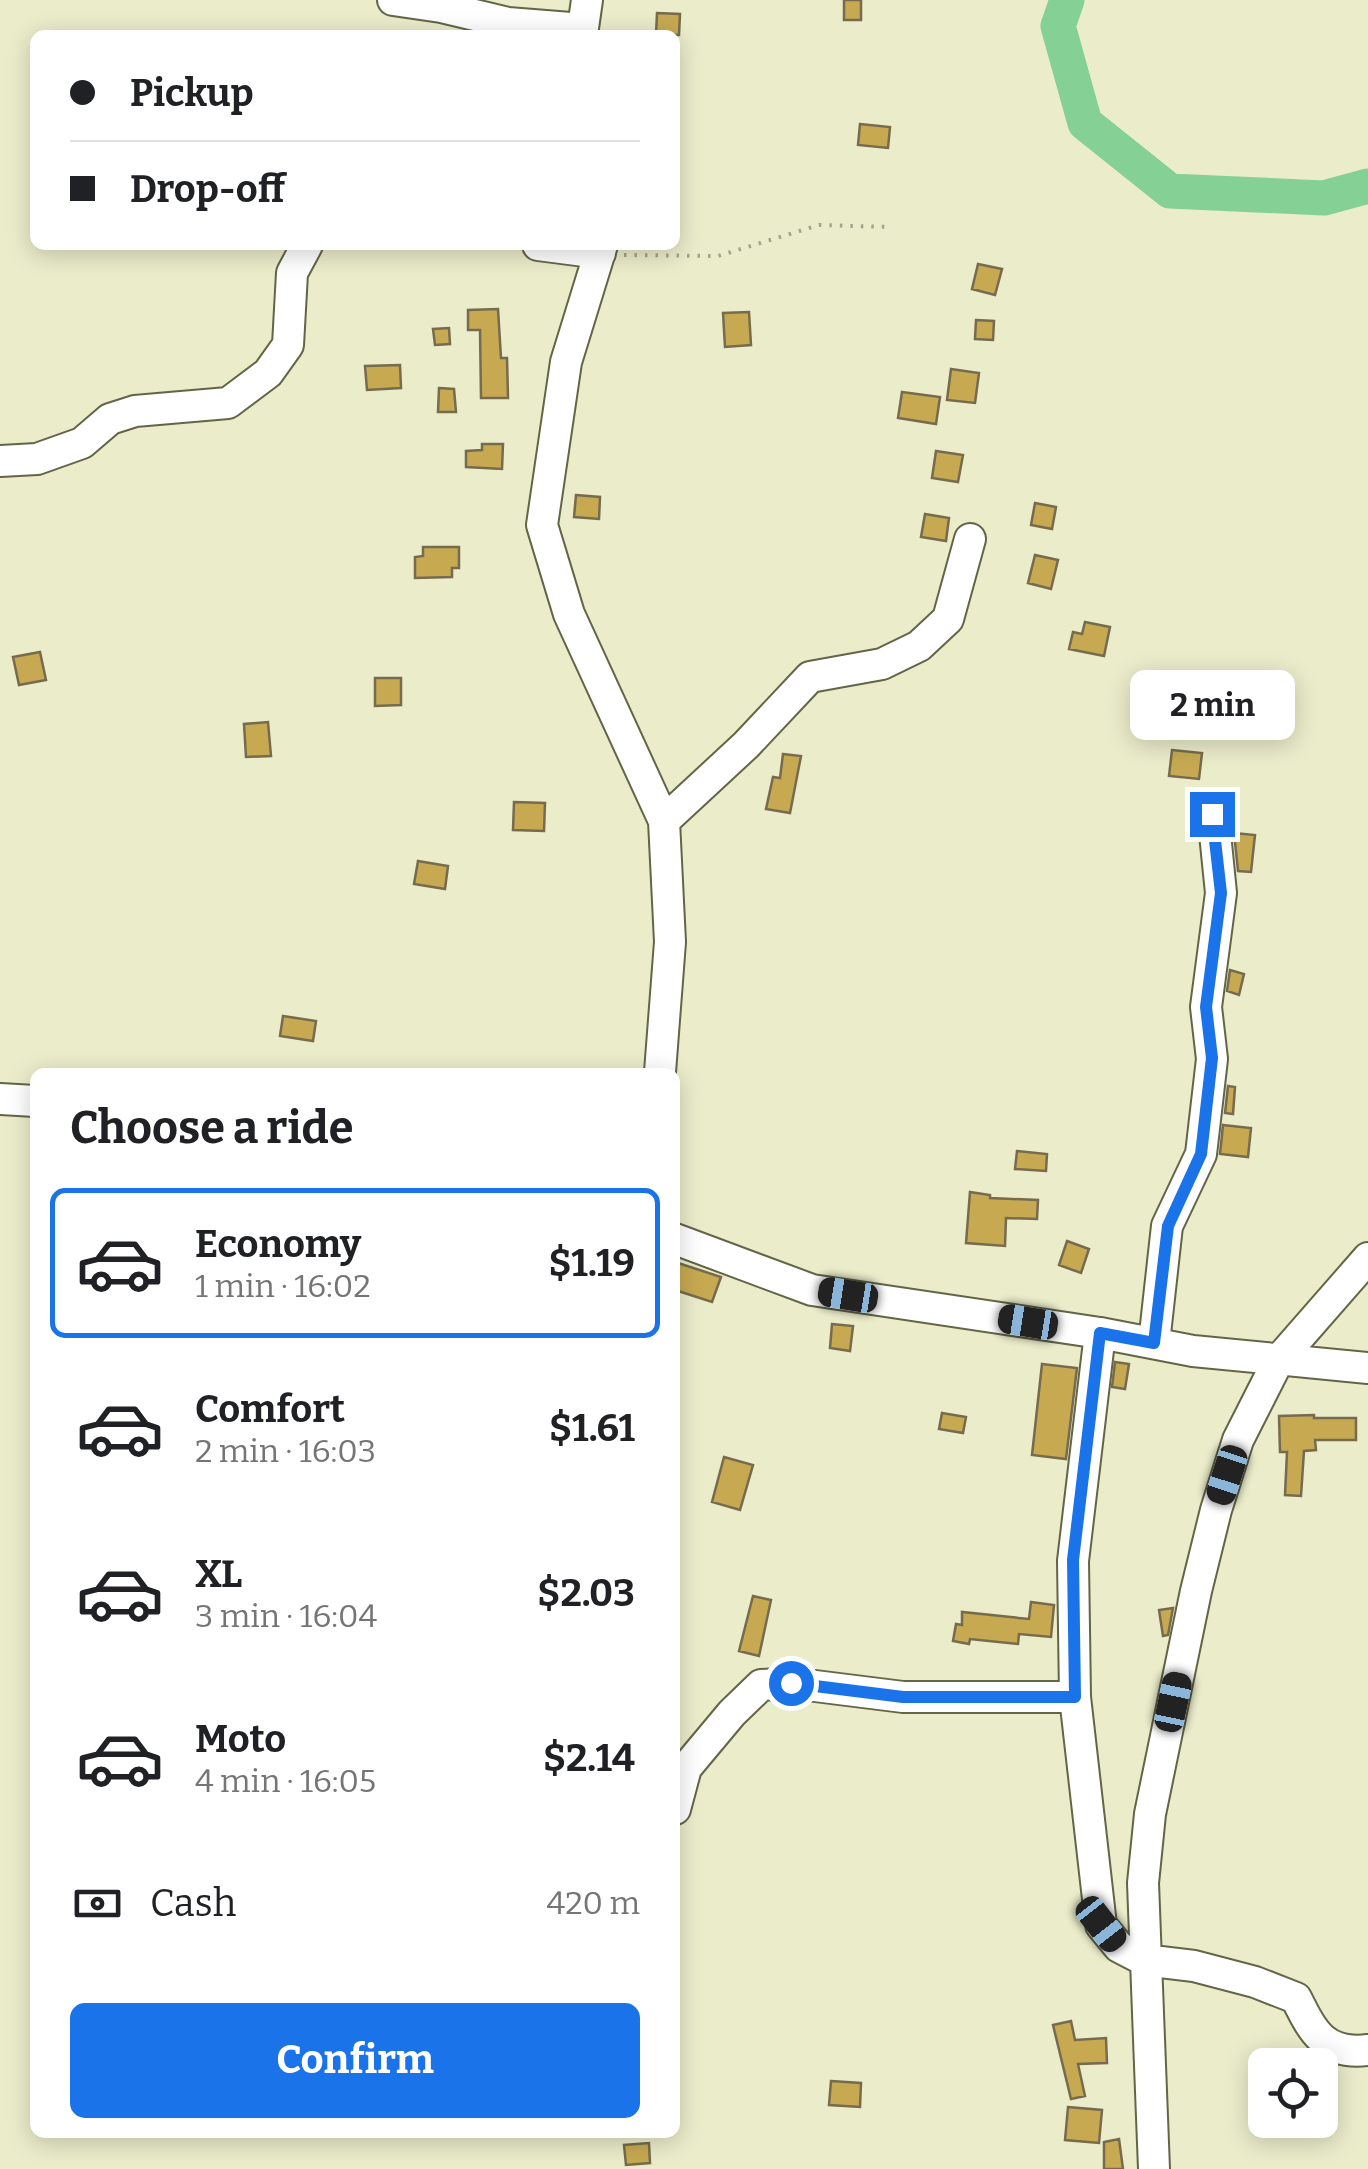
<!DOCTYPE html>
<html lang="en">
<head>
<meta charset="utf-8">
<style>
  body { margin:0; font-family:Bitter,serif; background:#f6f6f6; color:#202124; height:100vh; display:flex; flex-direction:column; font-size:38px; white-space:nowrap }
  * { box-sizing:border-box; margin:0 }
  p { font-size:32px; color:#757577 }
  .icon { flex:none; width:55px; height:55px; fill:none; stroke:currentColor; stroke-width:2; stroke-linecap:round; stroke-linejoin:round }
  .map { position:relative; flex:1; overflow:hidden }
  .details { position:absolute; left:30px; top:1068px; width:650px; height:1070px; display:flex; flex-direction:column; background:#fff; border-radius:15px; box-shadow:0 5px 25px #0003 }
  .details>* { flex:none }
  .hud { position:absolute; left:30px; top:30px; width:650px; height:220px; border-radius:15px; box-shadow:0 5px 25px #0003; display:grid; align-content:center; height:220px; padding:0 40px; background:#fff }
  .fabs { position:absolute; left:1248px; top:2048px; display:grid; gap:20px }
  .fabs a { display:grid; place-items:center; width:90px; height:90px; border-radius:15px; background:#fff; box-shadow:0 5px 25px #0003; font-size:50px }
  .end { position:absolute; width:45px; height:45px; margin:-22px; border:12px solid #1a73e8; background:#fff; box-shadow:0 0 0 5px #fff }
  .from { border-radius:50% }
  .bubble { position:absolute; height:70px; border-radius:15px; background:#fff; box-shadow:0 5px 25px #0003; font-size:32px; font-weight:700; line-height:70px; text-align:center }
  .car { position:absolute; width:30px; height:60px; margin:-30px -15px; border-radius:12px; box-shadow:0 0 8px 2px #0007; background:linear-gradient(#222 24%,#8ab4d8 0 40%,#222 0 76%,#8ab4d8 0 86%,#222 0) }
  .hud b { display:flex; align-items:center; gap:35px; height:95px; font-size:38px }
  .hud b+b { border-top:2px solid #e0e0e0 }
  .hud i { width:25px; height:25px; background:#202124 }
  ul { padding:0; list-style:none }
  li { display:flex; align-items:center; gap:30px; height:150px; margin:0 20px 15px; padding:0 20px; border:5px solid transparent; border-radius:15px }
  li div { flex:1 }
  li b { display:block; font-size:38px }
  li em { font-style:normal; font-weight:700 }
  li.active { border-color:#1a73e8 }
  li>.icon { width:90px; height:90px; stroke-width:1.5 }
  h2 { padding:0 40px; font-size:45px; line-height:120px }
  .pay { display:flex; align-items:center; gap:25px; height:110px; padding:0 40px; font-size:38px }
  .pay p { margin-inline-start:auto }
  .button { display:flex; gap:20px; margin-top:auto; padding:20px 40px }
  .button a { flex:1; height:115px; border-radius:15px; background:#1a73e8; color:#fff; font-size:40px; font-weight:700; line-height:115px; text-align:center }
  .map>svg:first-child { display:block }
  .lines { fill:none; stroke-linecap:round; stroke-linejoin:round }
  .river { stroke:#85d095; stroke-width:35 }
  .building { fill:#c7a952; stroke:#766b4e; stroke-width:2.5 }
  .minor-casing { stroke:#636547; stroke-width:34 }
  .path { stroke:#a3a58b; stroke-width:4; stroke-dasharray:2.5 8; stroke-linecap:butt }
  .minor { stroke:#fff; stroke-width:30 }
  .route { stroke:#1a73e8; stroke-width:12 }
</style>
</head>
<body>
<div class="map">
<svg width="1368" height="2169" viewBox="0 0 1368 2169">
  <rect width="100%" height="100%" fill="#eaecca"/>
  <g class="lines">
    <path class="river" d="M1067 0 1058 26 1085 123 1170 191 1324 198 1368 186"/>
  </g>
  <path class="building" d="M844 0H861V20H844Z
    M657 13 680 14 679 35H656Z
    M860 124 890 127 888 148 858 145Z
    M978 264 1002 269 995 295 972 289Z
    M498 309 501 358H507L508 398H481L480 330H468V310Z
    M749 312 751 345 725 347 723 313Z
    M976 320 994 321 993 340 975 339Z
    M449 328 450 344 435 345 433 329Z
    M400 365 401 388 367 390 365 366Z
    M951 369 979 373 975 403 947 400Z
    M439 388 454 389 456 412H438Z
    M902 392 940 397 936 424 898 418Z
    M482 444H503L502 469 466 467V451L482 450Z
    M936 451 963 455 958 482 932 478Z
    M576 495 600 497 599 519 574 517Z
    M1035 503 1056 507 1052 529 1031 525Z
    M925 514 949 518 946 541 921 537Z
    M423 547H459V568H452V577L415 578V557L423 556Z
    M1035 555 1058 560 1051 589 1028 583Z
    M1085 622 1110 627 1104 656 1069 649 1073 632 1082 634Z
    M40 652 46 680 19 685 13 657Z
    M375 678H401V705L375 706Z
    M268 722 271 756 246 757 244 724Z
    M1172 750 1202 753 1199 779 1169 776Z
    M783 754 801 756 790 813 766 809 773 777 780 778Z
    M514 802 545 803 544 831 513 830Z
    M1234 833 1255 835 1251 872 1238 871Z
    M418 861 448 866 445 889 414 884Z
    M1230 970 1244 974 1239 995 1227 991Z
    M283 1016 316 1021 313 1041 280 1036Z
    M1228 1086 1235 1087 1233 1114 1225 1113Z
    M1223 1125 1251 1128 1248 1157 1220 1154Z
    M1017 1151 1047 1154 1046 1171 1015 1169Z
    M970 1192 990 1195V1198L1038 1200 1037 1219 1006 1218 1005 1246 966 1243Z
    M1067 1241 1089 1249 1081 1273 1059 1265Z
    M675 1262 721 1277 712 1302 675 1290Z
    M832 1324 853 1326 850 1351 830 1348Z
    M1115 1362 1129 1364 1125 1389 1112 1387Z
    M1042 1364 1077 1368 1066 1459 1032 1455Z
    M942 1413 966 1417 963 1433 939 1429Z
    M1314 1415V1418H1356V1440H1315L1316 1450 1304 1451 1301 1496 1285 1495 1287 1452H1280L1279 1416Z
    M724 1457 753 1465 740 1510 712 1502Z
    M753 1596 771 1600 759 1656 739 1651Z
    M1031 1602 1054 1605 1051 1637 1019 1634 1018 1644 970 1639 969 1644 953 1641 956 1624 962 1625V1612L1029 1619Z
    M1173 1608 1168 1635 1163 1636 1159 1610Z
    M1071 2021 1075 2040 1106 2038 1107 2063 1078 2064 1085 2096 1071 2099 1053 2025Z
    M831 2081 861 2083 860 2107 829 2105Z
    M1068 2107 1102 2110 1099 2143 1065 2140Z
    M1119 2139 1123 2169H1104V2142Z
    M649 2143 650 2163 626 2165 624 2145Z"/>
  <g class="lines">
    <defs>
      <path id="minor" d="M393 0 441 7 508 23 583 29
        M582 35 587 0
        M538 245 600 253
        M602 245 566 362 542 525 569 614 664 821 670 942 660 1072
        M0 461 37 459 82 443 110 419 135 411 228 403 268 373 288 345 292 273 307 245
        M664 821 746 745 810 677 882 664 919 646 948 619 970 539
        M0 1099 35 1101
        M675 1239 812 1290 1100 1333 1193 1351 1368 1368
        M1100 1333 1073 1561 1075 1697 1101 1925 1119 1947 1144 1960 1194 1966 1255 1982 1296 1998C1313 2032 1324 2055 1368 2050
        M1154 1343 1167 1226 1201 1154 1212 1059 1206 1007 1221 893 1213 814
        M675 1809 686 1768 732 1713 761 1685 791 1683 903 1697H1075
        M1154 2169 1143 1883 1150 1814 1196 1591 1216 1510 1238 1440 1278 1361 1368 1258"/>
    </defs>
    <use href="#minor" class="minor-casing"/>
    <path class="path" d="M624 255 718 256 819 225 890 227"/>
    <use href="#minor" class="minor"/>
  </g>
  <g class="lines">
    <path class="route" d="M791 1683 903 1697H1075L1073 1560 1100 1333 1154 1343 1168 1226 1201 1154 1212 1058 1206 1007 1221 893 1212 814"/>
  </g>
</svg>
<div class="fabs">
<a><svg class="icon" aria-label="locate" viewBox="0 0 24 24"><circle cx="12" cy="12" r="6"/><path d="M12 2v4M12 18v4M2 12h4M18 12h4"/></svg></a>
</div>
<i class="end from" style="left:791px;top:1683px"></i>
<i class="end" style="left:1212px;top:814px"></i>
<div class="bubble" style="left:1130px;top:670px;width:165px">2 min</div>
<i class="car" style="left:848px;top:1295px;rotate:279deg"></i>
<i class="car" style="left:1028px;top:1322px;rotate:279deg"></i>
<i class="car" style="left:1227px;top:1475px;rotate:198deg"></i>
<i class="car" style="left:1173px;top:1702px;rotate:12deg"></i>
<i class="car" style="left:1101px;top:1924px;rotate:142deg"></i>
<div class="hud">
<b><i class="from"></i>Pickup</b>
<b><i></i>Drop-off</b>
</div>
<section class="details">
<h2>Choose a ride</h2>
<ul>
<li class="active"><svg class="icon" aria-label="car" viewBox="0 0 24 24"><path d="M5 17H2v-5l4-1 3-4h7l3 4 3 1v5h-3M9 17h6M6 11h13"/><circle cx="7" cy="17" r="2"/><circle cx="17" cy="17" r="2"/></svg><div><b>Economy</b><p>1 min · 16:02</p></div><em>$1.19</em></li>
<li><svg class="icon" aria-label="car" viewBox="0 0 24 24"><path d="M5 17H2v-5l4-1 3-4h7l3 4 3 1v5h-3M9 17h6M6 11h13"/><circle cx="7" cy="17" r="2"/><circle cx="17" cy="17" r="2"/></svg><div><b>Comfort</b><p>2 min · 16:03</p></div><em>$1.61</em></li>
<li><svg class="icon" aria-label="car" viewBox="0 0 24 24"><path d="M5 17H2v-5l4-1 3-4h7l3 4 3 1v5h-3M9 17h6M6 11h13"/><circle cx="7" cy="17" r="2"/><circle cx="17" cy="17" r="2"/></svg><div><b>XL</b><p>3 min · 16:04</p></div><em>$2.03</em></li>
<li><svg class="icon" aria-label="car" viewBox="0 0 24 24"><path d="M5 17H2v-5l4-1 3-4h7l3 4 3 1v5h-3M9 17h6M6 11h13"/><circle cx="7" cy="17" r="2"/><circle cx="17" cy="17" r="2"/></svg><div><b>Moto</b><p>4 min · 16:05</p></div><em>$2.14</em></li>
</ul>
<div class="pay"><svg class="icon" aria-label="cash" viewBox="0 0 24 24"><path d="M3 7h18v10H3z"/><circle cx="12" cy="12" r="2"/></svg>Cash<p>420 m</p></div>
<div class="button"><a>Confirm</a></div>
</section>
</div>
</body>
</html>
